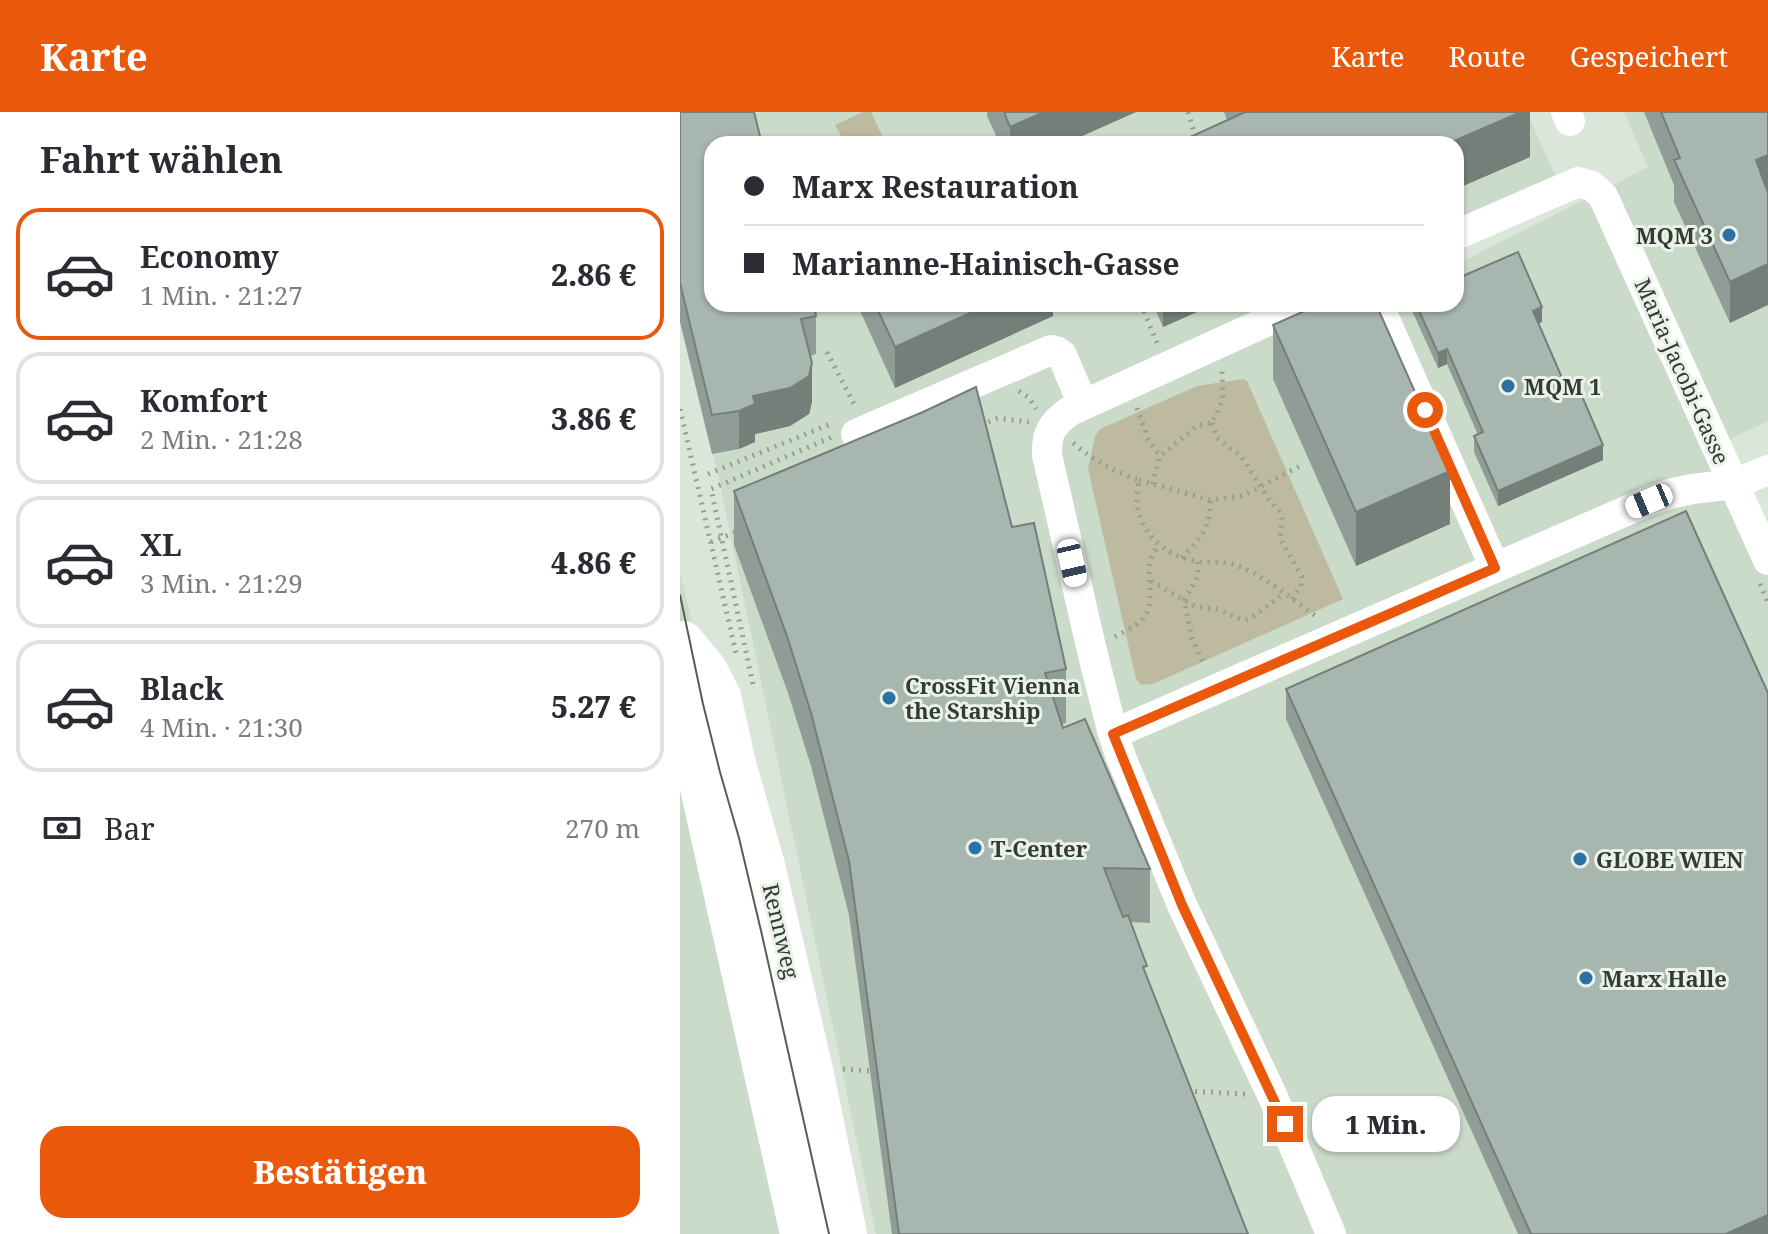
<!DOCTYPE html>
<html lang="de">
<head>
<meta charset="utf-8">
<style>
  body { margin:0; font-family:"Noto Serif",serif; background:#f7f7f7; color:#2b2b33; height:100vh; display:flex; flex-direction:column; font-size:30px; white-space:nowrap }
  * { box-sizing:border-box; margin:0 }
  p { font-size:26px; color:#7c7c81 }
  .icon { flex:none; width:44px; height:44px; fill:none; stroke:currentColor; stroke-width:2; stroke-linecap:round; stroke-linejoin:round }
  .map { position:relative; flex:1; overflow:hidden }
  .drawer { display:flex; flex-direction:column; background:#fff; width:680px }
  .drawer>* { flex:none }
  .guide { position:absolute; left:24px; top:24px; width:760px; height:176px; border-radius:24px; box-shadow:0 2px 6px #0004; display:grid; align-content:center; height:176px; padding:0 40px; background:#fff }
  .end { position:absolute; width:36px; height:36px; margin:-18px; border:10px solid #ea580c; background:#fff; box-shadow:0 0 0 4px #fff }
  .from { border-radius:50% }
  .bubble { position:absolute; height:56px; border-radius:24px; background:#fff; box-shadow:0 2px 6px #0004; font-size:26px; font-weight:800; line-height:56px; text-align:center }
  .car { position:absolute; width:24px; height:48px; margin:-24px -12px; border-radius:10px; box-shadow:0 0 6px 2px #0007; background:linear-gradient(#fff 24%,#345 0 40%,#fff 0 76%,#345 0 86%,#fff 0) }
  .guide b { display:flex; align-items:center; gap:28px; height:76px; font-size:30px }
  .guide b+b { border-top:2px solid #e1e1e2 }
  .guide i { width:20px; height:20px; background:#2b2b33 }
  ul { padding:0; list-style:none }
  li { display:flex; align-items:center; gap:24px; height:132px; margin:0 16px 12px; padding:0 24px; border:4px solid #e1e1e2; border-radius:24px }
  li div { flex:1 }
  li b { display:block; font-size:30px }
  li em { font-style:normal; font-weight:800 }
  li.on { border-color:#ea580c }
  li>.icon { width:72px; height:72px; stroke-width:1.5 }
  h2 { padding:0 40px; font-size:36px; line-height:96px }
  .pay { display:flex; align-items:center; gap:20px; height:88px; padding:0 40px; font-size:30px }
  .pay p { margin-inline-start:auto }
  .primary-button { display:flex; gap:16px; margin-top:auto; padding:16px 40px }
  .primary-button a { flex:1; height:92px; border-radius:24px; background:#ea580c; color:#fff; font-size:32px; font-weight:800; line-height:92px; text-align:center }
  header { display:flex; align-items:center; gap:48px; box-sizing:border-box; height:112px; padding:0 40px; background:#ea580c; color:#fff }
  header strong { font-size:38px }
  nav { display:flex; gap:44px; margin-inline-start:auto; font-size:28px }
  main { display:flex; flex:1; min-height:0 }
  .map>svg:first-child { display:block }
  .built { fill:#cbdbca }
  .green { fill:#bdba9f }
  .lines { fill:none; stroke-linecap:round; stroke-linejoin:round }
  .path { stroke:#969e95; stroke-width:5; stroke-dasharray:2 6; stroke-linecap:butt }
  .minor { stroke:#fff; stroke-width:30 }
  .major { stroke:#fff; stroke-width:38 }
  .tram { stroke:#585d57; stroke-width:2 }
  .wall { fill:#909d96 }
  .shaded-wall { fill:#757f7a }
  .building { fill:#a7b6ae; stroke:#757f7a; stroke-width:2 }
  .route { stroke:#ea580c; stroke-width:10 }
  .poi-dot { fill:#2d70a5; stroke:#e9f3e7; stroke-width:3 }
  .labels { text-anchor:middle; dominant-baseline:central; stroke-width:6; stroke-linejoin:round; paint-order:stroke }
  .poi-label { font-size:22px; font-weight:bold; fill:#363a35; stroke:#e9f3e7; text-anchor:start }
  .street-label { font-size:22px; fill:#363a35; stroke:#e9f3e7 }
</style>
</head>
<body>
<header>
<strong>Karte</strong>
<nav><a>Karte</a><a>Route</a><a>Gespeichert</a></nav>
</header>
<main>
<section class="drawer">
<h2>Fahrt wählen</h2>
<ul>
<li class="on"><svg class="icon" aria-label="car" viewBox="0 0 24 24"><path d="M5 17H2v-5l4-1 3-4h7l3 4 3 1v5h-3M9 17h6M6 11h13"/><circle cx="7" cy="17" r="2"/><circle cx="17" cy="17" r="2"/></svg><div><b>Economy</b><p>1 Min. · 21:27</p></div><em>2.86 €</em></li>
<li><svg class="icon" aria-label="car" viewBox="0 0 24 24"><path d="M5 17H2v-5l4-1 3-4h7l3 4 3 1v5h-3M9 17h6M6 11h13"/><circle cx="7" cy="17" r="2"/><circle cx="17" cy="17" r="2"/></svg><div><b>Komfort</b><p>2 Min. · 21:28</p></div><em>3.86 €</em></li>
<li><svg class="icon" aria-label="car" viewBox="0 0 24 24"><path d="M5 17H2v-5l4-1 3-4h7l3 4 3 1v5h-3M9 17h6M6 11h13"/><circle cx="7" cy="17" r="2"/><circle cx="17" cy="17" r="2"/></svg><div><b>XL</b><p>3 Min. · 21:29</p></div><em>4.86 €</em></li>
<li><svg class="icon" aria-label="car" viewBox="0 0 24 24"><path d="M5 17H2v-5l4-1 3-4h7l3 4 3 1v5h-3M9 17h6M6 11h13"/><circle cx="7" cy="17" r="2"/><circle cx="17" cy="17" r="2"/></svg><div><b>Black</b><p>4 Min. · 21:30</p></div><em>5.27 €</em></li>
</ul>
<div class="pay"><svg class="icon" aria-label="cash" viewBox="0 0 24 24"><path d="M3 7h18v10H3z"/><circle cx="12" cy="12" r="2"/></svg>Bar<p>270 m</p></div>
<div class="primary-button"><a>Bestätigen</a></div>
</section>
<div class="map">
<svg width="1088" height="1122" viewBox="0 0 1088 1122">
  <rect width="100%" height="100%" fill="#dbe6da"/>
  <path class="built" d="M0 0H847L881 77 776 128V32H32V192H776V153L968 55 944 0H1088V309L1049 328 1088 412V1122H196L38 363 0 199Z
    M0 462 16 525 124 1122H0Z"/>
  <path class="green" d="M183 0H191L206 32H165L155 13Z
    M564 267 567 269 663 487 473 572 461 573 456 567 408 357 415 324 420 317 517 274Z"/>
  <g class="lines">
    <path class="path" d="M508 0 518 32
      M461 192 477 231
      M147 240 176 296
      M339 279 349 286 356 297
      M457 296 468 327 480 344
      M0 297 56 541
      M532 311 537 326 561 344 590 389 600 400 602 407 600 426 622 465 621 474 612 487
      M301 313 318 306 349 310
      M393 331C415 349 432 359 459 368 458 375 456 385 457 393 462 423 486 444 515 449 527 452 541 449 552 452 582 461 612 487 637 505
      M28 362 153 311
      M459 368 530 388 562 384 624 352
      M472 372 480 344 518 313 532 311 543 287 542 259
      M31 430 61 418
      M502 446C520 426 531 417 530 388
      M518 450V465L504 488 512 526 524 553
      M471 469 516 495 537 497 563 508 571 506 604 482
      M1080 472 1088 491
      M435 525C443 520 455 515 462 508 477 490 466 471 470 451 471 445 475 439 478 433
      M73 572 31 377 152 325
      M163 957 190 959
      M507 979 565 982"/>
    <path class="minor" d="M886 0 890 9
      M776 123 898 70 912 74 923 84 1088 448
      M625 192 390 299C372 312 366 321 367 343L412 539 433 622 441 645 502 793 593 985 651 1122
      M698 192 815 456
      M176 322 371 238 378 240 382 243 403 293
      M5 534 27 630 63 765 143 1122
      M433 622 969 389 989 382 1012 377 1055 372 1088 358"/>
    <path class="major" d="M4 528 28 557 42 584 57 652 86 753 134 958 168 1122
      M0 591 119 1122"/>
    <path class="tram" d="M0 483 23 592 40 660 59 726 82 823 149 1122"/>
  </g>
  <path class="wall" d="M0 0 32 32 136 204V242L130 244 132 290 129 302 110 314 75 322V330L59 337 32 342 0 210Z
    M307 0H456L384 32H320L307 4Z
    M544 0H850V45L776 77V32L547 8Z
    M964 0H1088L1050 211 994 90V73Z
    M177 192H373V204L215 276Z
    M473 192H535L483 215Z
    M733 192H776L862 210 858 212 889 282 923 348 818 394 794 340V324L798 323 767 252 758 256 733 201Z
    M593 213 770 412 676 454 593 267Z
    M54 379 332 415 386 557V611L381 612 383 616 470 757V811L451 810 467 867 568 1122H212L169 803 131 654 108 581 54 433Z
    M606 577 1088 1122H838L606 607Z"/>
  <path class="shaded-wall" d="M364 0H456L384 32H330V15Z
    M841 0H850V45L776 77V32H767Z
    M1088 43V84L1076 48Z
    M1088 152V193L1050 211V170Z
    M310 192H373V204L215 276V235Z
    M483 192H535L483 215Z
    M862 195V210L853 214V199Z
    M767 237V252L758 256V241Z
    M132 251V290L129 302 110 314 75 322V330L59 337V299L73 284Z
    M923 333V348L818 394V379Z
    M770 359V412L676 454V400Z
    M1088 1103V1122H1046Z"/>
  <path class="building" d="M0 0H74L82 32H32V192H134L136 204 121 207 132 251 129 264 110 276 73 284 75 292 59 299 32 303 0 171Z
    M324 0H364L330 15Z
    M565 0H841L767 32H495Z
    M981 0H1088V43L1076 48 1088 81V152L1050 170 994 48 1000 46Z
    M838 140 862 195 853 199 889 282 899 277 923 333 818 379 794 324 803 320 767 237 758 241 736 192H776V167Z
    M195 192H310L215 235Z
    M640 192H696L770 359 676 400 593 213Z
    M296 275 332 415 354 411 386 557 365 561 383 616 405 607 470 757 424 756 443 805 448 803 467 854 463 855 568 1122H219L169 749 131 601 108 527 54 379 243 300Z
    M1006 399 1088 581V1103L1046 1122H851L606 577Z"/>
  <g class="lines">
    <path class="route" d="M605 1012 502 793 433 622 815 456 745 298"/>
  </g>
  <g class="poi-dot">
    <circle cx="1049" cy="123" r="8"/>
    <circle cx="828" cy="274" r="8"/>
    <circle cx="209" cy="586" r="8"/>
    <circle cx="295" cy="736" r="8"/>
    <circle cx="900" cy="747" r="8"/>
    <circle cx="906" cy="866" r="8"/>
  </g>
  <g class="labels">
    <g class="poi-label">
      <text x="1033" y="123" text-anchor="end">MQM 3</text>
      <text x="844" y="274">MQM 1</text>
      <text x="225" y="573">CrossFit Vienna<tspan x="225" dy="25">the Starship</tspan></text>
      <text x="311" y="736">T-Center</text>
      <text x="916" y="747">GLOBE WIEN</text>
      <text x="922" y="866">Marx Halle</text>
    </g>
    <g class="street-label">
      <text transform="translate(1003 259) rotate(66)">Maria-Jacobi-Gasse</text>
      <text transform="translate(102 819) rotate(77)">Rennweg</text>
    </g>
  </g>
</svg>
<i class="end from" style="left:745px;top:298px"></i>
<i class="end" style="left:605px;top:1012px"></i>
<div class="bubble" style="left:632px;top:984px;width:148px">1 Min.</div>
<i class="car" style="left:969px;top:389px;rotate:247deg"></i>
<i class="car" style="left:392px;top:451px;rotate:167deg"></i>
<div class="guide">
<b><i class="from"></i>Marx Restauration</b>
<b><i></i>Marianne-Hainisch-Gasse</b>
</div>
</div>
</main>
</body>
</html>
